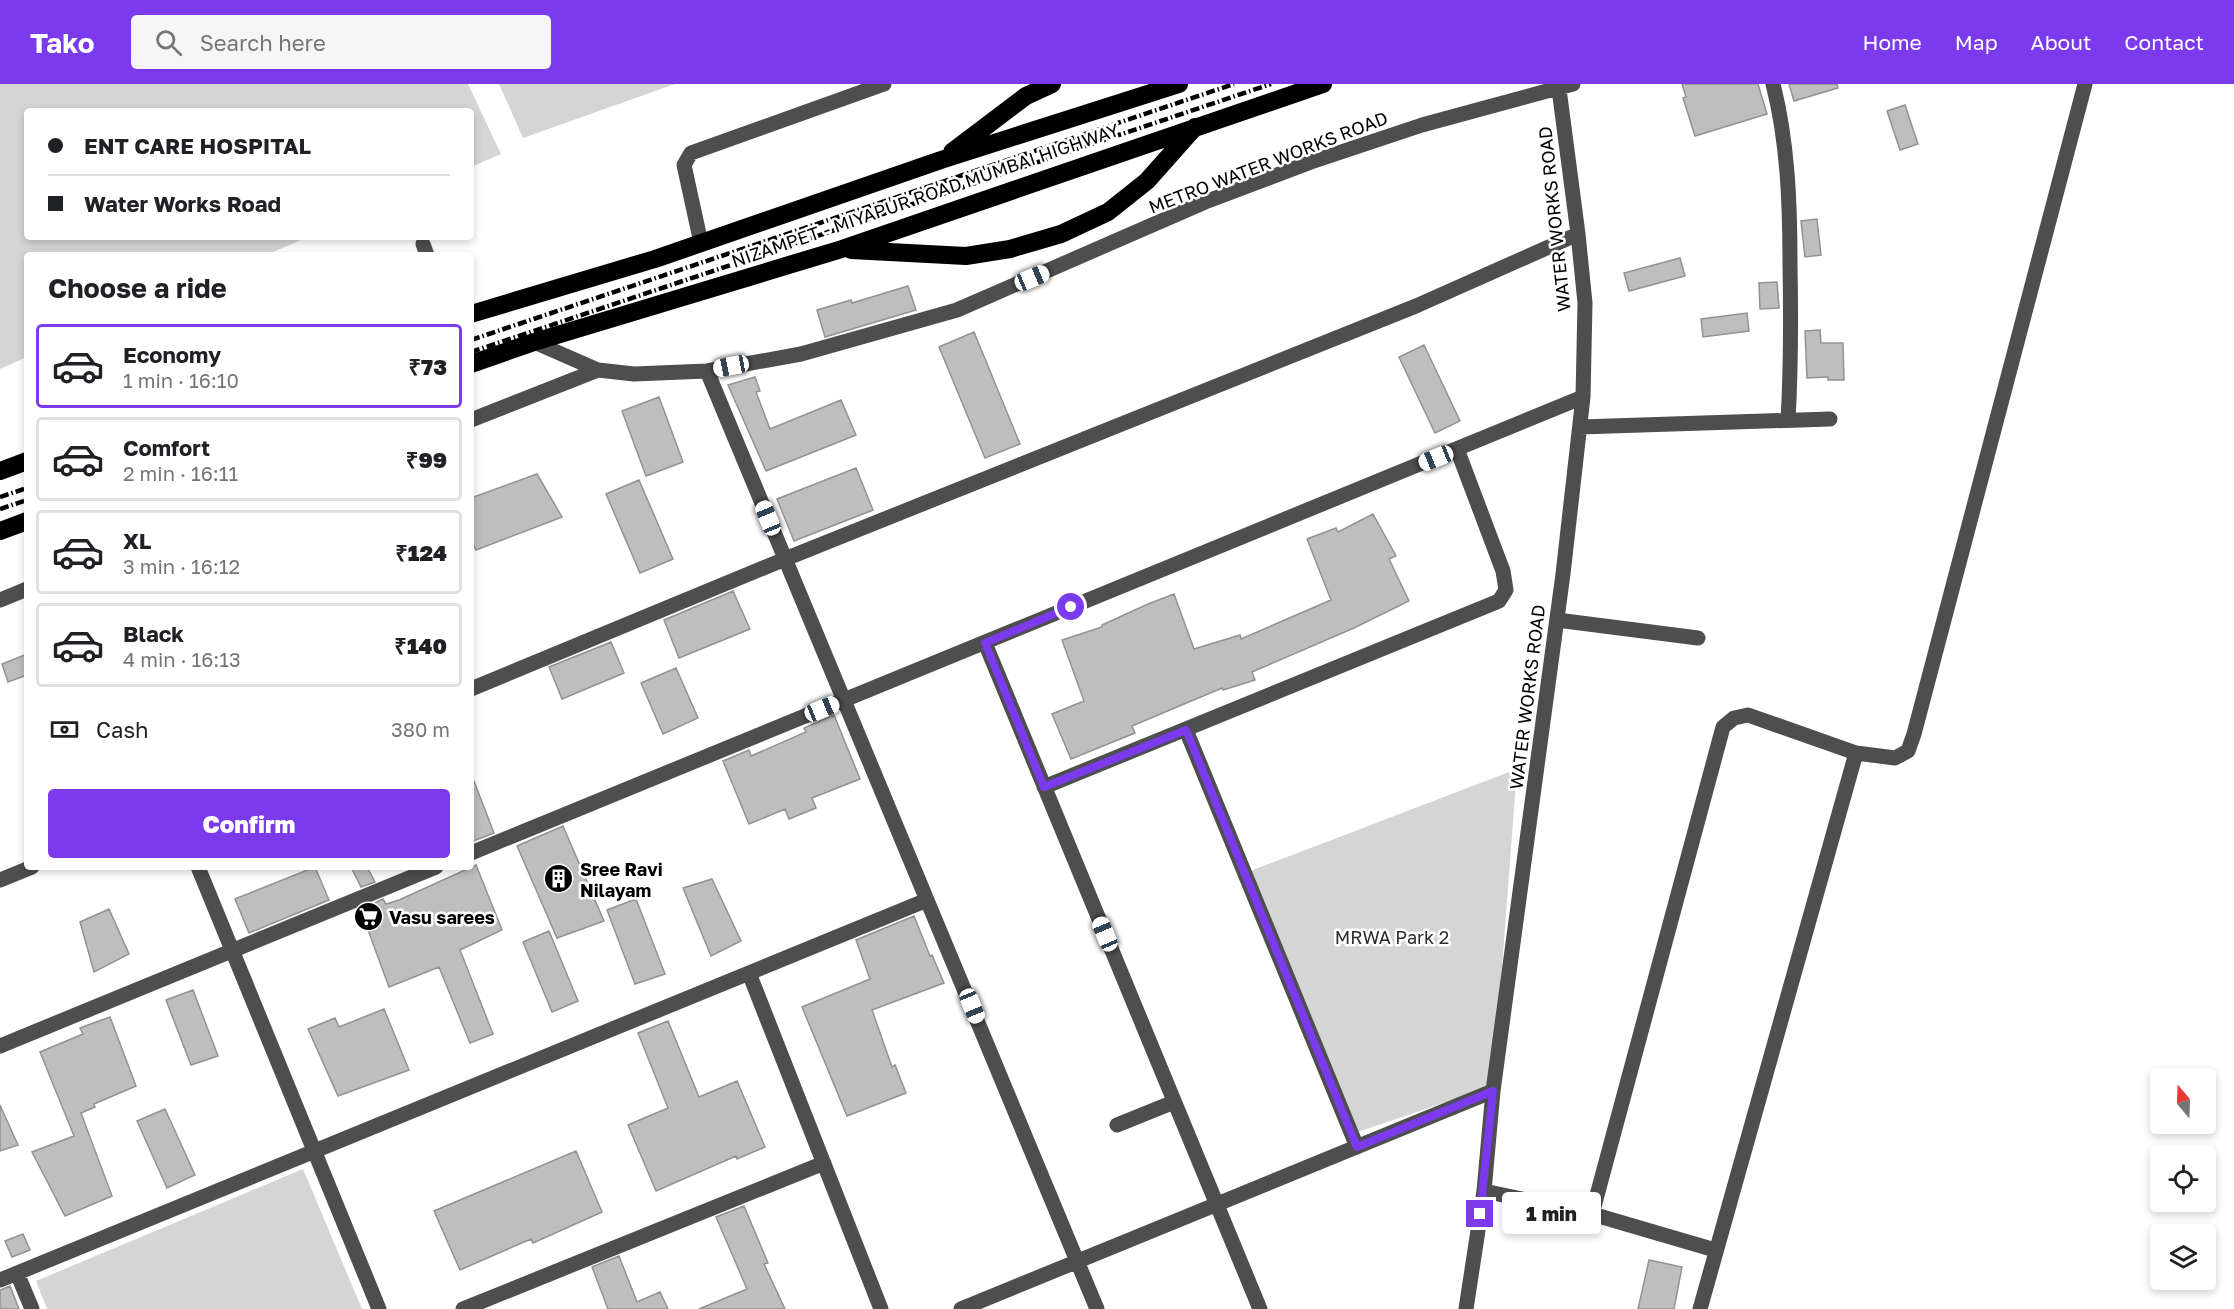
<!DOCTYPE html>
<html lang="en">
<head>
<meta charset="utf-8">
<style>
  body { margin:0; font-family:"Golos Text",sans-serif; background:#f6f6f6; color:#202124; height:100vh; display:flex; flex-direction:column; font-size:22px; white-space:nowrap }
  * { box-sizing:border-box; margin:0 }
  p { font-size:20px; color:#757577 }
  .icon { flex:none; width:33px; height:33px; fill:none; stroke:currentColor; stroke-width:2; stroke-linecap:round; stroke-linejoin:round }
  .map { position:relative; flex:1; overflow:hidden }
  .drawer { position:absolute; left:24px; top:168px; width:450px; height:618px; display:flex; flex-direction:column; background:#fff; border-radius:6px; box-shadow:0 3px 9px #0003 }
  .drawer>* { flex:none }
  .guide { position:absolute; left:24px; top:24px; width:450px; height:132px; border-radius:6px; box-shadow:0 3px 9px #0003; display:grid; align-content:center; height:132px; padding:0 24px; background:#fff }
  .needle { width:39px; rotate:341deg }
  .buttons { position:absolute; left:2150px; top:984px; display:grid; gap:12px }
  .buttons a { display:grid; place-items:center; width:66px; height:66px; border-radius:6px; background:#fff; box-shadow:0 3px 9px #0003; font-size:30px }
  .end { position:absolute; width:27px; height:27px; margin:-14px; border:8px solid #7c3aed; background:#fff; box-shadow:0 0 0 3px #fff }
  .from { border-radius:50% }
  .bubble { position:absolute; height:42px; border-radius:6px; background:#fff; box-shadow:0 3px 9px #0003; font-size:20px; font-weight:800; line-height:42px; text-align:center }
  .car { position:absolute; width:18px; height:36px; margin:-18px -9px; border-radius:8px; box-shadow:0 0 4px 2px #0007; background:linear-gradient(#fff 24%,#345 0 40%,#fff 0 76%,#345 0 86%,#fff 0) }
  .guide b { display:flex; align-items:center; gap:21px; height:57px; font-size:22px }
  .guide b+b { border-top:2px solid #e0e0e0 }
  .guide i { width:15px; height:15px; background:#202124 }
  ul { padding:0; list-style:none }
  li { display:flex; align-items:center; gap:18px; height:84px; margin:0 12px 9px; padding:0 12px; border:3px solid #e0e0e0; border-radius:6px }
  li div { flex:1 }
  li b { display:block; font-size:22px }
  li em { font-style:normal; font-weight:800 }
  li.active { border-color:#7c3aed }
  li>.icon { width:54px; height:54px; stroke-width:1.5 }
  h2 { padding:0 24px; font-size:27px; line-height:72px }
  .pay { display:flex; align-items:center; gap:15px; height:66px; padding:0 24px; font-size:22px }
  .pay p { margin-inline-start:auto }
  .primary-button { display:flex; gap:12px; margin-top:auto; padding:12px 24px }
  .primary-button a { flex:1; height:69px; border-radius:6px; background:#7c3aed; color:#fff; font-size:24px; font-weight:800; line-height:69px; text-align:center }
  header { display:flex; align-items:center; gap:36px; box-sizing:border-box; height:84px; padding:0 30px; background:#7c3aed; color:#fff }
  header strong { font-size:28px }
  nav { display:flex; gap:33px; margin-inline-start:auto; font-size:21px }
  .search { width:420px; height:54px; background:#f6f6f6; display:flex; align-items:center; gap:15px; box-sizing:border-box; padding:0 21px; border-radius:6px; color:#757577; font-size:22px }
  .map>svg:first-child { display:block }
  .green { fill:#d5d5d5 }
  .building { fill:#bebebe; stroke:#929292; stroke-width:1.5 }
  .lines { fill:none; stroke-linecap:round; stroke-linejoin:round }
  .minor { stroke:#4e4e4e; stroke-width:15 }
  .highway { stroke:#000; stroke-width:18 }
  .rail { stroke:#000; stroke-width:4.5; stroke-dasharray:9 3 1.5 3; stroke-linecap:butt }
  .route { stroke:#7c3aed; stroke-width:8 }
  .labels { text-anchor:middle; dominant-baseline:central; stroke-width:5; stroke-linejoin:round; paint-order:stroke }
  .street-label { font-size:18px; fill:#000; stroke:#fff }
  .poi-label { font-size:18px; font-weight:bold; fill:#000; stroke:#fff; text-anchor:start }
  .park-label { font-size:18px; fill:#2c2c2c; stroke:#fff }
</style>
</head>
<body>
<header>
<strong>Tako</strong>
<div class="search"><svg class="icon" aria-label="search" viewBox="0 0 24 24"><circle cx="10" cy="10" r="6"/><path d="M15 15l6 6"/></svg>Search here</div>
<nav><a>Home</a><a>Map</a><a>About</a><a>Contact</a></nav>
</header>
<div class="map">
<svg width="2234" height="1225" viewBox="0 0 2234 1225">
  <rect width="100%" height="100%" fill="#fff"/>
  <path class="green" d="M0 0H468L501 70 471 83V27H27V153H308L266 171H27V273L0 285Z
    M499 0H675L523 54Z
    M1517 685 1493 1002 1352 1050 1245 789Z
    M303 1085 362 1225H47L36 1197Z"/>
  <path class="building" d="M1682 0H1758L1767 30 1695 52 1683 14 1686 13Z
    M1789 0H1837L1838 4 1794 17Z
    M1905 21 1918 60 1900 66 1887 27Z
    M1817 135 1821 171 1805 173 1801 137Z
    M1680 174 1685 192 1629 207 1624 189Z
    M1777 198 1779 224 1760 225 1759 199Z
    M908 202 916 226 825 253 817 226 851 216 852 219Z
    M1747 229 1749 247 1703 253 1701 235Z
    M1820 246 1821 259H1843L1844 296H1828V293L1807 294 1805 247Z
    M974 248 1020 360 985 374 939 263Z
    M1424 261 1460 337 1435 349 1399 273Z
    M755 293 760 307 756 308 770 345 841 316 856 351 766 387 728 301Z
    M659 313 683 378 646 392 622 327Z
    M856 384 873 426 794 457 777 415Z
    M537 390 562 433 476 466 471 456V414Z
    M639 396 673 475 640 489 606 410Z
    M1373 430 1396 472 1389 475 1409 517 1354 544 1252 588 1255 596 1223 606 1222 604 1132 642 1135 649 1071 675 1052 630 1084 617 1062 556 1102 543V541L1148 520 1174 510 1194 565 1240 551 1241 555 1331 516 1307 455 1336 444 1338 448Z
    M733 507 750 545 679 574 664 536Z
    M611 558 624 589 562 615 549 583Z
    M27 570V591L8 598 2 580Z
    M676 584 698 634 663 650 641 599Z
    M834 631 860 695 812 714 816 724 789 735 785 725 749 740 723 677 749 666 751 672 806 648 804 644Z
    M472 692 494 749 471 758V693Z
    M563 742 604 837 557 854 517 762Z
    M476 781 502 846 460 866 493 950 470 959 439 883 389 903 361 827 371 824 370 821 383 815 386 820 399 816Z
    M315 783 329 816 249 849 235 815Z
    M351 783H367L375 798 361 803Z
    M712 795 741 857 711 872 683 804Z
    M636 815 665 890 635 900 607 826Z
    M109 825 129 870 94 888 80 838Z
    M914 832 930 872 932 871 944 899 872 926 892 983 895 981 906 1009 847 1032 802 923 870 895 856 856Z
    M549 847 578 917 552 928 523 858Z
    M193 906 218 972 191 981 166 916Z
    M384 925 409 986 338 1012 308 945 335 934 339 943Z
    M110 933 136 1002 94 1020 95 1023 81 1029 112 1112 65 1132 32 1068 74 1052 40 968 83 950 80 944Z
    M668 937 699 1013 737 997 765 1063 737 1075 736 1072 656 1107 628 1041 668 1024 638 949Z
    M0 1021 18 1061 0 1067Z
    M165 1025 195 1091 167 1104 137 1037Z
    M576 1067 602 1128 533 1159 531 1155 460 1186 434 1127Z
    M744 1122 768 1179 764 1180 785 1225H699L747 1205 716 1133Z
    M23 1150 30 1166 12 1173 5 1157Z
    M619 1172 637 1218 660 1208 668 1225H608L592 1183Z
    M1649 1176 1682 1183 1674 1225H1638Z
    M10 1202 19 1225H0V1206Z"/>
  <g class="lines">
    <path class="minor" d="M1773 0C1788 59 1790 121 1790 181 1791 233 1791 284 1788 336
      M701 159 684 81 691 69 884 0
      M423 160 427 171
      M534 258 598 286 634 290 707 287 801 270 957 226 1205 118 1311 78 1422 41 1573 0
      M707 287 1097 1225
      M471 336 598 286
      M1580 343 1830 335
      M0 516 27 505
      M1557 536 1698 554
      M985 559 1260 1225
      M471 605 785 475 1416 222 1578 150
      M1186 646 1357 1063
      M1044 703 1499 517 1506 506 1503 487 1457 365
      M471 769 1583 313
      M198 783 379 1225
      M0 796 32 783
      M749 889 881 1225
      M0 962 436 783
      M1117 1041 1174 1018
      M1484 1107 1592 1130 1715 1166
      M1592 1130 1723 643 1734 634 1748 631 1856 669 1895 674 1908 667 1914 650 2085 0
      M17 1189 32 1225
      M0 1196 927 816
      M463 1225 824 1079
      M961 1225 1493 1007
      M1466 1225 1484 1107 1493 1007 1563 490 1583 313 1585 219 1578 150 1559 5
      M1700 1225 1856 669"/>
    <path class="highway" d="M952 68 1026 12 1052 0
      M851 166 966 172 1010 165 1061 150 1108 128 1147 97 1195 43
      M471 230 655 175 941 76 1179 0
      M471 280 534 258 842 165 1323 0
      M0 387 27 377
      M0 447 27 437"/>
    <path class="rail" d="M471 256 1234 0
      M471 268 1271 0
      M0 413 27 404
      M0 425 27 416"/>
  </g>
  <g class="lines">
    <path class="route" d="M1071 523 985 559 1044 703 1186 646 1357 1063 1493 1007 1480 1130"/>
  </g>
  <defs>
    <symbol id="building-disc" viewBox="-11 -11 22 22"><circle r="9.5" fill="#000" stroke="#fff"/><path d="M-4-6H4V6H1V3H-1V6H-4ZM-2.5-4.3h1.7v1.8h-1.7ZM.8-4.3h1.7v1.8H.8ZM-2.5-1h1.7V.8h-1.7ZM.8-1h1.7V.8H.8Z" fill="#fff"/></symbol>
    <symbol id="supermarket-disc" viewBox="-11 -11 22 22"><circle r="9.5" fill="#000" stroke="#fff"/><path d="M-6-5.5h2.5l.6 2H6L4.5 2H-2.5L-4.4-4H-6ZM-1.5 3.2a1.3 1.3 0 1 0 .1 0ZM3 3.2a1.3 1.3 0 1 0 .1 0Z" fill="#fff"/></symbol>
  </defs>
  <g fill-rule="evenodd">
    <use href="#building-disc" x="542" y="778" width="33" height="33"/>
    <use href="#supermarket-disc" x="352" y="816" width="33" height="33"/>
  </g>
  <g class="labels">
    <g class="street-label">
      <text transform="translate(1268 78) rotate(-21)">METRO WATER WORKS ROAD</text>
      <text transform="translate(925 111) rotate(-19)">NIZAMPET - MIYAPUR ROAD MUMBAI HIGHWAY</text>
      <text transform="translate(1554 135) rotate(-96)">WATER WORKS ROAD</text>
      <text transform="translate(1527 613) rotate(-83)">WATER WORKS ROAD</text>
    </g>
    <g class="poi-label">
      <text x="580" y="785">Sree Ravi<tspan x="580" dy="21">Nilayam</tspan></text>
      <text x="389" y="833">Vasu sarees</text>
    </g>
    <g class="park-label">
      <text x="1392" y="853">MRWA Park 2</text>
    </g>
  </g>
</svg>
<div class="buttons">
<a><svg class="needle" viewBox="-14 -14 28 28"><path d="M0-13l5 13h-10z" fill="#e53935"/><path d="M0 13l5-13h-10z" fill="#757577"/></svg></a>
<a><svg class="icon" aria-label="locate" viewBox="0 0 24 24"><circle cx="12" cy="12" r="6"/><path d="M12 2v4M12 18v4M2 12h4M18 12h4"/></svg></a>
<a><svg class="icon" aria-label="layers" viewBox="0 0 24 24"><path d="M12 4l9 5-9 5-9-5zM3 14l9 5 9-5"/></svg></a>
</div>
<i class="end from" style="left:1071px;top:523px"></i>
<i class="end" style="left:1480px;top:1130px"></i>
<div class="bubble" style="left:1502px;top:1108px;width:99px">1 min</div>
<i class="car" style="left:1032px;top:194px;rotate:67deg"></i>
<i class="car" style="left:731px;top:282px;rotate:259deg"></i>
<i class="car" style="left:1436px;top:374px;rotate:248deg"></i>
<i class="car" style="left:768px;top:434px;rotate:338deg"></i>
<i class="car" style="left:822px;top:625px;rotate:68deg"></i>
<i class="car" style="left:1105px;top:850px;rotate:337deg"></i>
<i class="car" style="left:972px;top:922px;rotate:158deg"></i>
<div class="guide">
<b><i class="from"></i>ENT CARE HOSPITAL</b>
<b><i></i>Water Works Road</b>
</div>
<section class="drawer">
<h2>Choose a ride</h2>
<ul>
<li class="active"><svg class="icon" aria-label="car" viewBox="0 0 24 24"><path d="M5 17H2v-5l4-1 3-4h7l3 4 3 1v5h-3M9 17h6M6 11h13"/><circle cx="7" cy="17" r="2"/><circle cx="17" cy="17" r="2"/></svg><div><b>Economy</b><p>1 min · 16:10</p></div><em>₹73</em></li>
<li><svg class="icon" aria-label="car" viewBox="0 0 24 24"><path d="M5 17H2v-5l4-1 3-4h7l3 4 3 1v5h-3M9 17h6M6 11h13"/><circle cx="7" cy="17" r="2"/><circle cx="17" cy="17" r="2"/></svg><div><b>Comfort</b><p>2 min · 16:11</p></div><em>₹99</em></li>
<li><svg class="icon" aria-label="car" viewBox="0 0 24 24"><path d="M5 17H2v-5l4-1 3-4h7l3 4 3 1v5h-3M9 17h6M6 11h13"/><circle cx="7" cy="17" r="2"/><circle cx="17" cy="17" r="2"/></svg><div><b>XL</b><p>3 min · 16:12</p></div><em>₹124</em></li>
<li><svg class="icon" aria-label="car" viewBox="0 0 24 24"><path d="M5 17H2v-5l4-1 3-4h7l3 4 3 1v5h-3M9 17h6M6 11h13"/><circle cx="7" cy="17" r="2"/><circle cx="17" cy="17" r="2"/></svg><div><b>Black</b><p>4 min · 16:13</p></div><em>₹140</em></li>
</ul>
<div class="pay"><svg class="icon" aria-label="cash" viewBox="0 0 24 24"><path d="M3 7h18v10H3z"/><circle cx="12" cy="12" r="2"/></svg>Cash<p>380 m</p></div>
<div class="primary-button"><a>Confirm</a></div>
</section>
</div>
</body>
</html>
